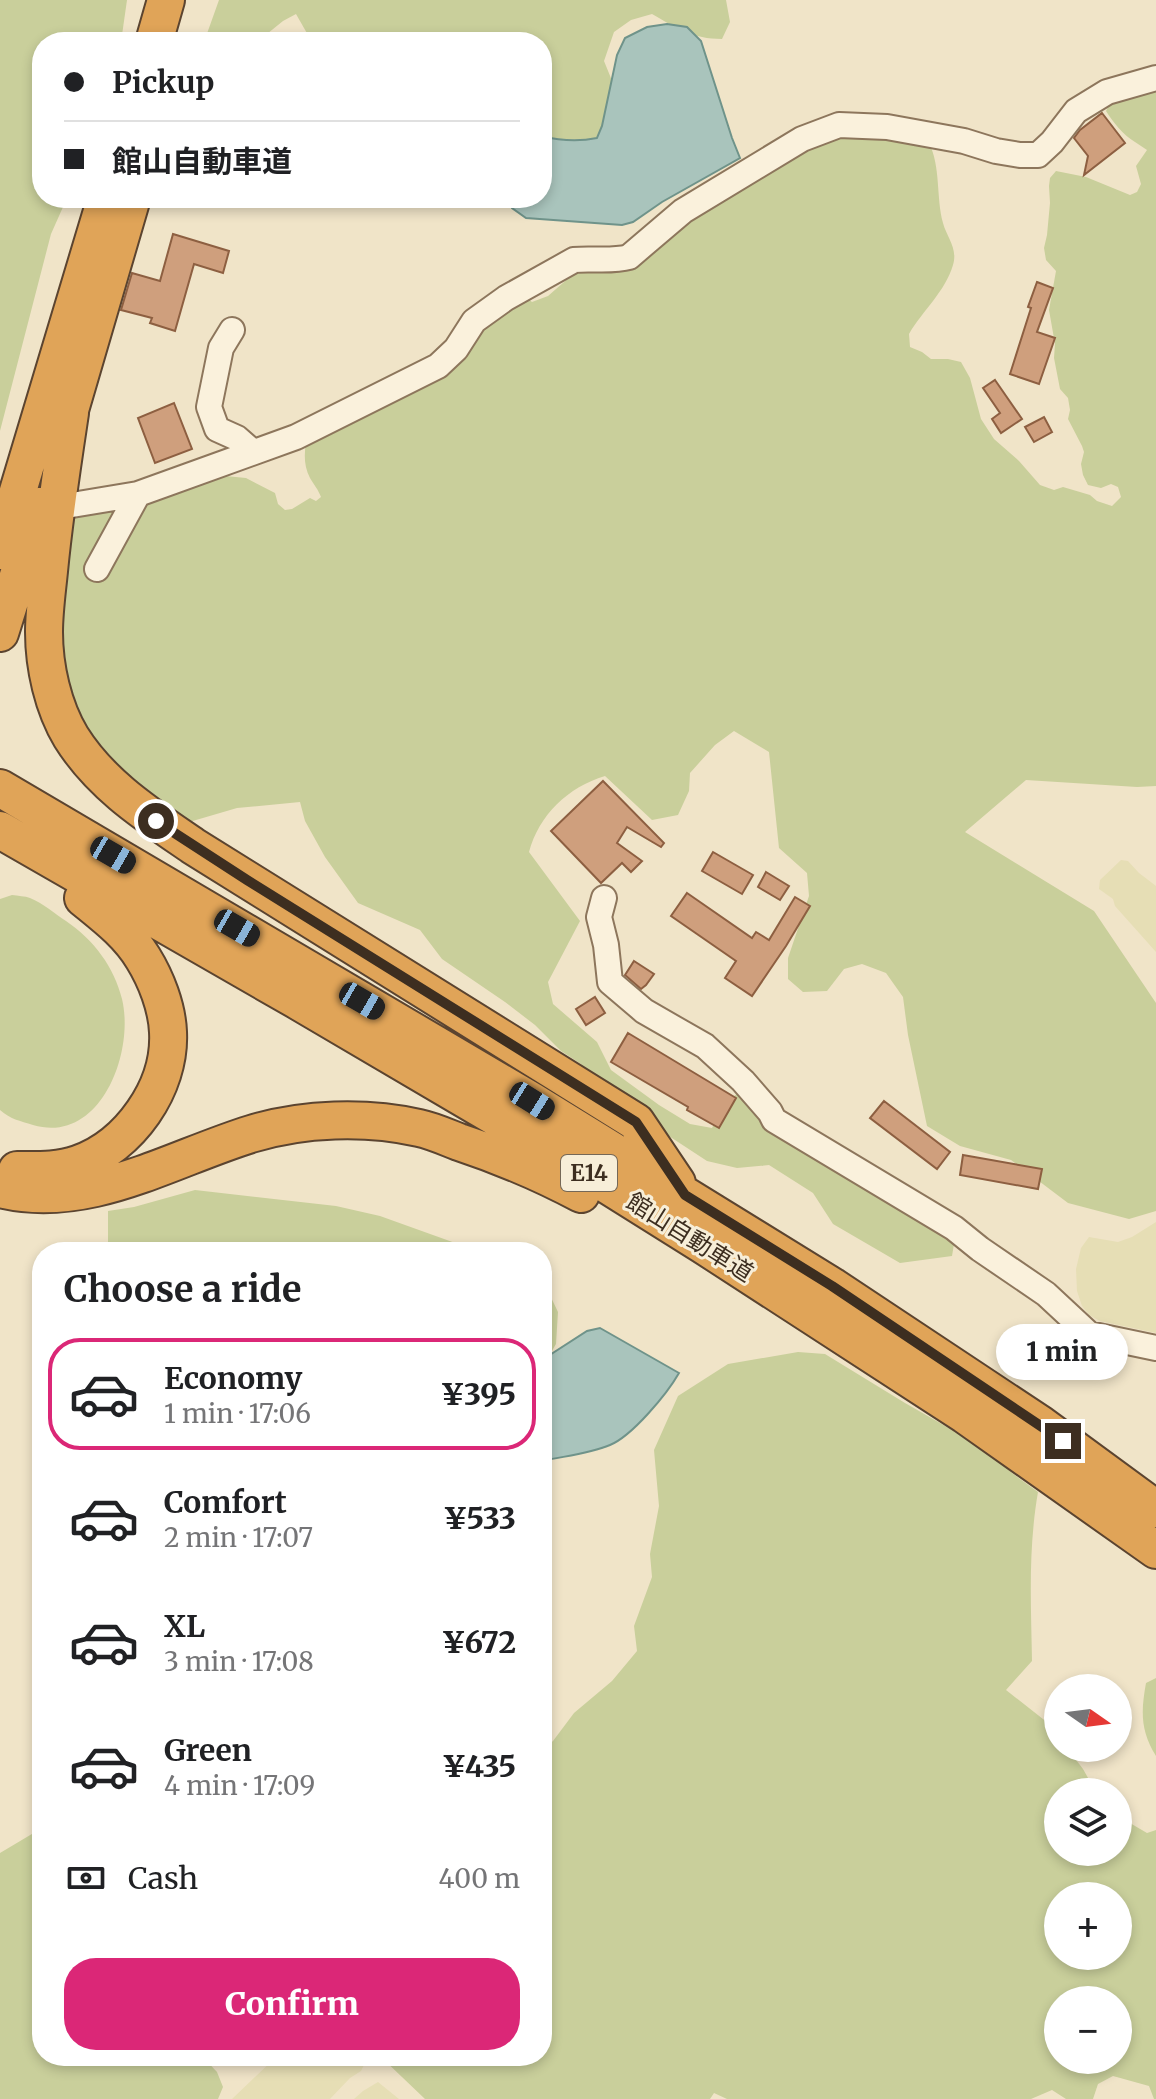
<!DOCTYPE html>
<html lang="en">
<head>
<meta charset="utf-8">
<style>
  body { margin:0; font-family:Merriweather,"Noto Sans JP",serif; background:#f2f2f2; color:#202124; height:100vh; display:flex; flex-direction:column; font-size:30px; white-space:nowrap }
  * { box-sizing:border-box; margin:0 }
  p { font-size:26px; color:#757577 }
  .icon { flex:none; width:44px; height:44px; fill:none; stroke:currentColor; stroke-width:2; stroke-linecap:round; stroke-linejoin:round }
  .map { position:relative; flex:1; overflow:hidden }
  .drawer { position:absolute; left:32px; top:1242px; width:520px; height:824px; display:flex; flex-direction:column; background:#fff; border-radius:32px; box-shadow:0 4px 12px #0003 }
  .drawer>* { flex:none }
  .top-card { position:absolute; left:32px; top:32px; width:520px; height:176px; border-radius:32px; box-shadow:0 4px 12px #0003; display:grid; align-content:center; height:176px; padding:0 32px; background:#fff }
  .needle { width:52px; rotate:104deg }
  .buttons { position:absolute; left:1044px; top:1674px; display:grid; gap:16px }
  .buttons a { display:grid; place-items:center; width:88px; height:88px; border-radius:50%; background:#fff; box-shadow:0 4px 12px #0003; font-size:40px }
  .end { position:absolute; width:36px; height:36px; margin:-18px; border:10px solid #3d2e20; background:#fff; box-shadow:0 0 0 4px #fff }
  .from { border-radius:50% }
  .bubble { position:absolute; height:56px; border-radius:28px; background:#fff; box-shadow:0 4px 12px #0003; font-size:26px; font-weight:800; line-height:56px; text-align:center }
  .car { position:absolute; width:24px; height:48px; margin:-24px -12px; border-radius:10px; box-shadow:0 0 6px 2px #0007; background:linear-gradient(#222 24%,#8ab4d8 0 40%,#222 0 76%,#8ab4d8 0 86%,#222 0) }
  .top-card b { display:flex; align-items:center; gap:28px; height:76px; font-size:30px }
  .top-card b+b { border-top:2px solid #e0e0e0 }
  .top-card i { width:20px; height:20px; background:#202124 }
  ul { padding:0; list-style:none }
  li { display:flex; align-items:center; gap:24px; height:112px; margin:0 16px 12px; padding:0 16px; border:4px solid transparent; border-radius:32px }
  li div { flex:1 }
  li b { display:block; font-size:30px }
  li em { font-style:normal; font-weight:800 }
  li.on { border-color:#db2777 }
  li>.icon { width:72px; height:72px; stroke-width:1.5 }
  h2 { padding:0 32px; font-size:36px; line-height:96px }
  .pay { display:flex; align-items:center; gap:20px; height:88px; padding:0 32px; font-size:30px }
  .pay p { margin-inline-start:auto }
  .primary-button { display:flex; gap:16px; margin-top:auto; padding:16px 32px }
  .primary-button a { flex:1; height:92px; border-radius:32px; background:#db2777; color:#fff; font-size:32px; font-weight:800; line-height:92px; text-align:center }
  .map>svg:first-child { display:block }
  .farmland { fill:#e6deb5 }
  .green { fill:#c9cf9b; fill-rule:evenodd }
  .water { fill:#a9c4bc; stroke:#6f938a; stroke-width:2 }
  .building { fill:#cf9f7d; stroke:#8d5f41; stroke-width:2 }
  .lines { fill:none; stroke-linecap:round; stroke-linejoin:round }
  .minor-casing { stroke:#8d765c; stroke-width:28 }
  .highway-casing { stroke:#5b4430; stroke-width:40 }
  .minor { stroke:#faf1dc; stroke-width:24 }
  .highway { stroke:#e0a458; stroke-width:36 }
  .route { stroke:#3d2e20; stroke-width:10 }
  .labels { text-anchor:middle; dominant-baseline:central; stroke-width:6; stroke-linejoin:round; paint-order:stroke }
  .shield { fill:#f7eed8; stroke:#756857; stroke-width:2 }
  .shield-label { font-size:22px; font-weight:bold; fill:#3d2e20 }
  .street-label { font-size:24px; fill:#3d2e20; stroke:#f7eed8 }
</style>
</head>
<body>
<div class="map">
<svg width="1156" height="2099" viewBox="0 0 1156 2099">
  <rect width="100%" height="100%" fill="#f0e4c8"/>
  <path class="farmland" d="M1121 860 1128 861 1139 873 1156 886V952L1115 906 1113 899 1099 889 1100 880Z
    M1156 1222V1333L1100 1321 1089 1315 1082 1306 1077 1291 1076 1269 1081 1248 1089 1237 1118 1242 1132 1237Z
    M277 2056H360L362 2058 364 2065 361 2071 350 2078 330 2099H232Z
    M378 2082 399 2099H354L363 2091Z"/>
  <path class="green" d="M0 0H127L121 42H42V198H67L51 234 0 431Z
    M219 0H726L730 22 722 39C693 39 676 28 652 14L631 20 614 32 604 61 619 98 596 147 542 142V42H312L296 14 283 21 257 42H204Z
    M1156 88V786L1137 787 1026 780 965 832 1094 911 1156 1003V1211L1129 1219 1068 1203 1011 1160 960 1146 927 1126 908 1035 903 997 886 973 862 964 844 969 827 991 803 992 788 979V958L809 896 807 873 779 848 769 752 734 731 715 745 690 773 689 791 678 815 652 820 605 776C568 787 539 815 529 852L580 921 548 982 553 1004 597 1042 611 1070 659 1105 690 1124 712 1128 726 1102 741 1091 944 1232 954 1244 952 1256 900 1263 833 1224 813 1193 769 1165 737 1168 707 1161 591 1085 581 1064 561 1051 535 1025 505 1002 442 959 420 930 358 903 325 857 305 821 300 802 237 808 179 825 144 807 80 728 57 659 70 527 76 517 86 512 136 505 215 475 246 478 275 493 278 504 285 510 292 509 310 498 316 501 321 497C318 489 314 485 310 478 304 467 304 455 306 442L525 296 532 302 548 296 579 269 649 247 785 160 852 129 929 143C941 167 936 197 943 223 947 238 958 248 953 265 945 292 923 310 909 334L910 347 922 352 931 359H948L961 362 970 378 981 419 994 439 1019 461 1040 485 1054 490 1063 487 1090 495 1097 501 1112 506 1121 497 1118 487 1111 484 1101 488 1088 485 1083 475 1081 464 1084 452 1082 446 1068 419 1070 410 1068 398 1060 389 1054 358 1055 344 1049 310 1056 271 1046 260 1044 248 1047 235 1050 203 1049 186 1050 178 1056 171 1086 177 1130 195 1137 192 1141 184 1136 166 1147 150C1143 147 1139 145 1135 142 1123 135 1113 122 1106 111L1110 103Z
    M12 895C18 896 25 896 30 898 43 903 55 914 66 921 94 940 114 967 122 999 135 1053 100 1145 33 1125 20 1121 10 1119 0 1110V899Z
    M195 1190 336 1206 380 1216 458 1244 472 1252H108V1211L134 1207Z
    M542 1286 546 1287 558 1312 556 1344 542 1368Z
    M798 1352 825 1354 905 1403 989 1451 1012 1473 1038 1492C1028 1550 1031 1603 1032 1661L1006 1690 1048 1723 1058 1736V1748H1067L1083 1769 1096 1792H1058V1852H1118V1816L1147 1833 1156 1830V2099H1154L1149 2086 1113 2076 1098 2084 1093 2099H1066L1052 2090 1031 2099H727L714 2093 710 2099H425L380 2056H542V1750L553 1741 574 1713 612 1681 637 1651 634 1626 652 1577 650 1554 659 1506 654 1450 678 1396 728 1364ZM1058 1896H1118V1956H1058ZM1058 2000H1118V2060H1058Z
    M1156 1678V1756C1140 1730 1141 1711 1146 1683Z
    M42 1828V2056H202L217 2072 223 2087 218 2099H0V1853Z"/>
  <path class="water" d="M667 24 687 27 701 41 732 138 740 158 662 202 633 222 622 225 526 218 512 208 507 198H542V136C561 141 578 142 597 138L602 126 617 55 625 38 647 27Z
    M600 1328 679 1373C667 1394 632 1436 610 1445 589 1454 564 1456 542 1461V1360L587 1331Z"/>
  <path class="building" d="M1102 113 1125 143 1084 175 1088 156 1074 138 1080 130Z
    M173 234 229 251 223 273 194 264 175 331 150 323 152 318 121 310 132 273 160 281Z
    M1037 282 1053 288 1037 332 1055 338 1039 384 1010 374 1031 308 1028 307Z
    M995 380 1022 419 1001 433 992 419 1000 413 983 388Z
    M174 403 192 449 155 463 138 418Z
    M1044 417 1052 432 1034 442 1025 427Z
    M603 781 664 843 661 847 627 827 617 843 642 861 631 872 622 863 601 883 551 831Z
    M713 852 753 875 742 894 702 871Z
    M766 872 789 886 780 900 758 887Z
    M687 893 752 938 756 932 769 940 795 897 810 906 786 946 752 996 725 978 736 961 671 916Z
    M634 961 654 974 646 985 641 989 625 975Z
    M595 997 605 1013 586 1025 576 1009Z
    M628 1033 736 1098 719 1128 687 1110 688 1107 611 1062Z
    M884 1101 950 1152 937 1169 870 1118Z
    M963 1155 1042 1169 1038 1189 960 1175Z"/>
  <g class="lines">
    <defs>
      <path id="minor" d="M232 330 221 348 209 407 217 429 237 438 253 452
        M72 505 138 494 296 437 438 366 456 349 474 321 506 298 574 260C592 258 611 262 629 257L683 211 802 139 839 125 887 127 964 141 996 151 1020 155H1038L1052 142 1076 111 1107 92 1156 78
        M97 569 138 494
        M604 898 599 917 606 945 610 982 644 1011 705 1046 743 1081 770 1112 774 1120 954 1228 980 1249 1046 1294 1089 1334 1156 1348"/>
      <path id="highway" d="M154 42 166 0
        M70 413C62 466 54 518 49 571 47 591 44 612 44 632 44 667 53 707 71 737 101 785 148 815 193 846L636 1122 677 1183
        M63 434 132 198
        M0 551 106 198
        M0 633 40 506
        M0 788 532 1101 832 1286 1040 1424 1156 1509
        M0 830 296 1000 553 1151 703 1245 965 1415 1156 1550
        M17 1170C37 1170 58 1171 78 1164 129 1146 171 1088 168 1032 167 1007 156 979 143 958 128 933 105 916 83 898
        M0 1189C87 1211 170 1159 251 1134 303 1118 366 1116 419 1128 433 1131 446 1137 459 1142 501 1156 542 1173 581 1194"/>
    </defs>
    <use href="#minor" class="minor-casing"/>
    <use href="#highway" class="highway-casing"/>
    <use href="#minor" class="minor"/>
    <use href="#highway" class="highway"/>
  </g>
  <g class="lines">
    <path class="route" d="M156 821 247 880 636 1122 685 1195 832 1286 1063 1441"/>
  </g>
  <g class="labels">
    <rect class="shield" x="561" y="1155" width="56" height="36" rx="6"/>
    <g class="shield-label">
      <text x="589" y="1173">E14</text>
    </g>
    <g class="street-label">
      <text transform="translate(690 1237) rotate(32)">館山自動車道</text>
    </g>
  </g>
</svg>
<div class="buttons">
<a><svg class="needle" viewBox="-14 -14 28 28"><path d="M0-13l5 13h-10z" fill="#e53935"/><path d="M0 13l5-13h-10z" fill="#757577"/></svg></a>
<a><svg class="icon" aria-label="layers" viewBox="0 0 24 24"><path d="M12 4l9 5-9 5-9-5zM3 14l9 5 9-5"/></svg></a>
<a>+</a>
<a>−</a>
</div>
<i class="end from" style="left:156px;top:821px"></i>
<i class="end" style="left:1063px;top:1441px"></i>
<div class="bubble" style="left:996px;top:1324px;width:132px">1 min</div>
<i class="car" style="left:113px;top:855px;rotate:120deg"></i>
<i class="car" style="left:237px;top:928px;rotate:120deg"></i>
<i class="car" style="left:362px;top:1001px;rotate:120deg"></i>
<i class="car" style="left:532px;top:1101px;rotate:122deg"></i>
<div class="top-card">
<b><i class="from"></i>Pickup</b>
<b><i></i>館山自動車道</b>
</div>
<section class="drawer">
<h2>Choose a ride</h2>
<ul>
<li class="on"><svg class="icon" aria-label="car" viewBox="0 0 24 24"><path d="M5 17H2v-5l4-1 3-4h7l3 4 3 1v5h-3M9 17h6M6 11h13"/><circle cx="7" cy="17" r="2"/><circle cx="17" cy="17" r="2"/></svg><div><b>Economy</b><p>1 min · 17:06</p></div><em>¥395</em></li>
<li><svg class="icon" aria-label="car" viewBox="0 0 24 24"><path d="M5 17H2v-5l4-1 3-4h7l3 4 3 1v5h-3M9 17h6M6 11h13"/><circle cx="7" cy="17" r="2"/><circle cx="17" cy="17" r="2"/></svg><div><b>Comfort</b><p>2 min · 17:07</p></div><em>¥533</em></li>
<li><svg class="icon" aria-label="car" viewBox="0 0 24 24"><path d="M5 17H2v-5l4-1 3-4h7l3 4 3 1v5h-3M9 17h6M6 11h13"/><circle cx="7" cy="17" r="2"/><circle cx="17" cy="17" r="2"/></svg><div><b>XL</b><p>3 min · 17:08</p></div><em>¥672</em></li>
<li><svg class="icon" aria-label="car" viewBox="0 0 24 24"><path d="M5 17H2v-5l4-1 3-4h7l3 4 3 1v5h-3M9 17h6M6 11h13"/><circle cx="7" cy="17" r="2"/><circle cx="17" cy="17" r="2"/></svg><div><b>Green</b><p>4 min · 17:09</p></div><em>¥435</em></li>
</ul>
<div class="pay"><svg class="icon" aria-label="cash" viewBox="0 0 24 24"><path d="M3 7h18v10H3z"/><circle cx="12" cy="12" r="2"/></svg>Cash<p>400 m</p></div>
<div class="primary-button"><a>Confirm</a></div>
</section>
</div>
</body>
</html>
